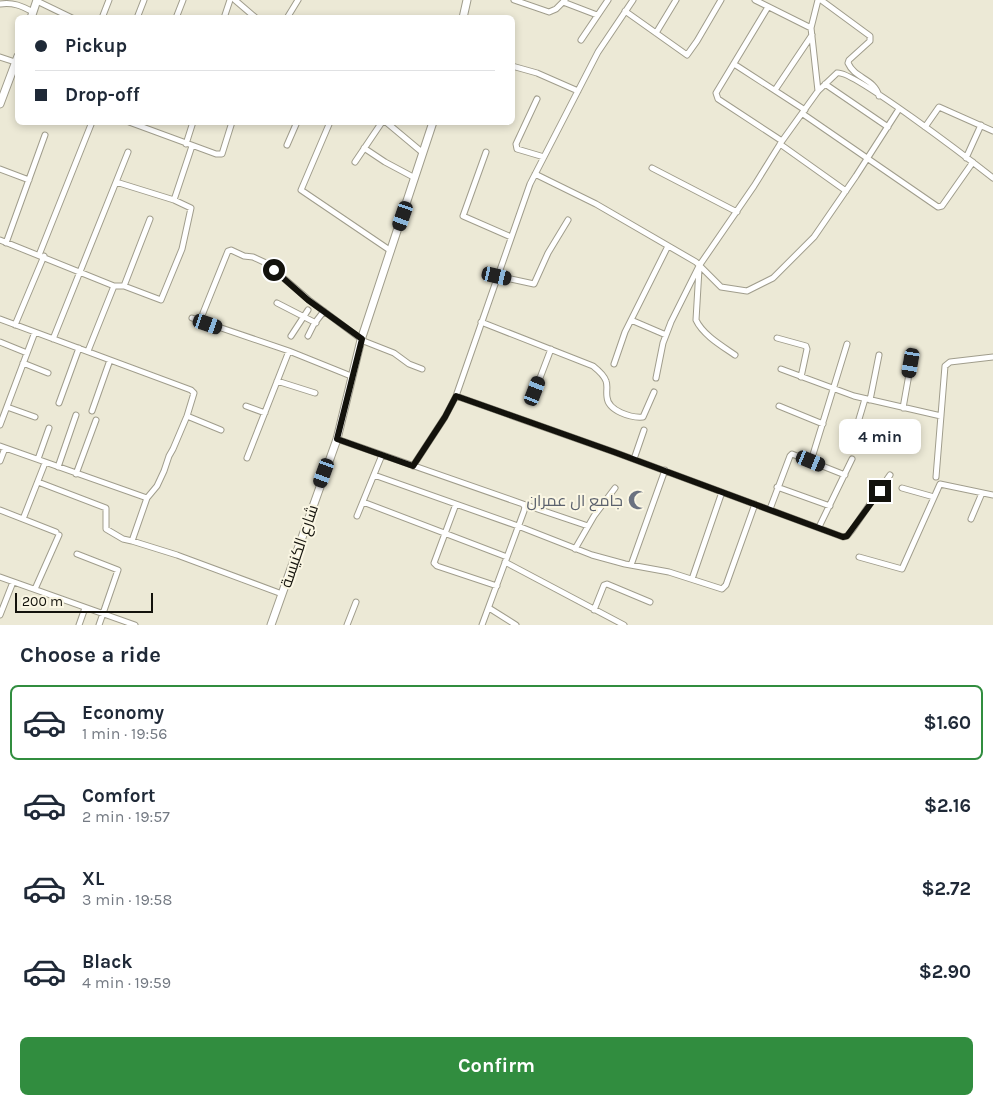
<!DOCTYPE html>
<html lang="en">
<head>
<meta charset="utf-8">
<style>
  body { margin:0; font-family:Karla,Cairo,sans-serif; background:#f2f2f3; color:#1f2937; height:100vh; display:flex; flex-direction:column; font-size:19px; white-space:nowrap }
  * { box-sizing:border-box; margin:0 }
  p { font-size:16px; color:#747a83 }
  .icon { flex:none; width:28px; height:28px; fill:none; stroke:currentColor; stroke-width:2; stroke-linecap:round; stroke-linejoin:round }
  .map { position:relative; height:625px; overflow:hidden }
  .details { display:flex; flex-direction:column; background:#fff; flex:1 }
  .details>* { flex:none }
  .top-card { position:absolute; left:15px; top:15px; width:500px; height:110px; border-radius:8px; box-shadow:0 2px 8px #0003; display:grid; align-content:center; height:110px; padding:0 20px; background:#fff }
  .scale { position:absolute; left:15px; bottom:12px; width:138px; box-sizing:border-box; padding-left:5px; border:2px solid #13120c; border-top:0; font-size:14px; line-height:18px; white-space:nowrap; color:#13120c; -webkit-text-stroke:4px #faf6e3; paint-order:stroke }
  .end { position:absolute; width:22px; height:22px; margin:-11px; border:6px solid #13120c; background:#fff; box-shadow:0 0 0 2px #fff }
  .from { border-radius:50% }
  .bubble { position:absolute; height:35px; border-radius:8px; background:#fff; box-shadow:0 2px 8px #0003; font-size:16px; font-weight:700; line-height:35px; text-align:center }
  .car { position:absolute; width:15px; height:30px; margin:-15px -8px; border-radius:6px; box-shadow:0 0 4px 1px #0007; background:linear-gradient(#222 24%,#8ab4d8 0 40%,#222 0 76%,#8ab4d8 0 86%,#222 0) }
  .top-card b { display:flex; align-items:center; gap:18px; height:48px; font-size:19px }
  .top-card b+b { border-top:1px solid #e0e1e3 }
  .top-card i { width:12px; height:12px; background:#1f2937 }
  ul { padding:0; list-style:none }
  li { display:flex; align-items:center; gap:15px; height:75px; margin:0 10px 8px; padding:0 10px; border:2px solid transparent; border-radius:8px }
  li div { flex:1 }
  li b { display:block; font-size:19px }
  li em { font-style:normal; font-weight:700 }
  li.current { border-color:#318d3f }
  li>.icon { width:45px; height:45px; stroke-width:1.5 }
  h2 { padding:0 20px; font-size:22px; line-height:60px }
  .cta { display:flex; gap:10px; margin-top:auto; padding:10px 20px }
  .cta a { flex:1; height:58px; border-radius:8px; background:#318d3f; color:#fff; font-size:20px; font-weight:700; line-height:58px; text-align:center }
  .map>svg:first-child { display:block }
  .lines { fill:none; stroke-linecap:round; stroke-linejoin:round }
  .street-casing { stroke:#a09d8c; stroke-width:7 }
  .secondary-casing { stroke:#a09d8c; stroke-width:9 }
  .street { stroke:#fff; stroke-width:5 }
  .secondary { stroke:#fff; stroke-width:7 }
  .route { stroke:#13120c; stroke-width:6 }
  .labels { text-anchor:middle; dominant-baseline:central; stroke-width:4; stroke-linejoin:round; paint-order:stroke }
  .worship-label { font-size:16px; fill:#5b616d; stroke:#faf6e3; text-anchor:end }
  .street-label { font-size:16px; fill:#13120c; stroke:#faf6e3 }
</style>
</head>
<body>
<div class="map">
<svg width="993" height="625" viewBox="0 0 993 625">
  <rect width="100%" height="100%" fill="#ece9d6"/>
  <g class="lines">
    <defs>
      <path id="street" d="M235 0 256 18
        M514 0 549 12 556 9 565 0
        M755 0 811 28
        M818 0 811 28 818 91
        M821 0 870 36V41L849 60 848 63C855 79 874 78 879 96
        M37 1 72 18
        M563 2 597 15
        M0 4C13 2 22 6 33 12
        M768 7 716 93 718 99 782 141
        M625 11 687 55 697 41 721 0
        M102 18 109 0
        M137 18 144 0
        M176 18 183 0
        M224 18 230 0
        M287 18 298 0
        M656 33 676 0
        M581 40 608 0
        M0 57 15 62
        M734 64 805 110
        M512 66 537 73 578 91
        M825 84 888 127
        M775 90 812 35
        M537 99 516 144 517 149 544 157
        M803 114 938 207 942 206 973 162
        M129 122 216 154H222L232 122
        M330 122 301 190 391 251
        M386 122 423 153
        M925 127 939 107 993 131
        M186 144 193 122
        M780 144 846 191
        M287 145 297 122
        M364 148 385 162 415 178
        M486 152 463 216 511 237
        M966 158 981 125
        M355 162 382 122
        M652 168 737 212
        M0 169 29 180
        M535 174 596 204 696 262 721 287 747 291 773 278 814 237 856 176 899 109
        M116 182 128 152
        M174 200 192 146
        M0 240 114 286H124L161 300 182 249 191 208 174 200 116 182C95 235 74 287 53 339
        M6 243 45 135
        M39 255 92 122
        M699 269 696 320C703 335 722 346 735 355
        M497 276 534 284 548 253 568 220
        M124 286 150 219
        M277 303 316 323
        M203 313 228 251 231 250 244 256 253 257 266 263 309 300 361 339
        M192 318 289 351 351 376
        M0 319 191 390 194 393 187 416 173 449 169 456 164 471 157 486 147 498 132 541 123 539 106 529V508L38 482
        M631 320 666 335
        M481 322 593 366C598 370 604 375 606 381 608 386 606 391 607 397 608 411 631 418 643 417L654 392
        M15 325 44 256
        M291 336 308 310
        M308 336 314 324 324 311
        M777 338 806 346 807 349 801 377
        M361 340 394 353 409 364 422 369
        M0 342 27 353
        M88 351 114 286
        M23 363 48 373
        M614 364 625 332 668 246
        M781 369 854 396 941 416
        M656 378 663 343 671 322 699 266 754 186 782 141 818 91 837 73C852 69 974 163 993 178
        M277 381 315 393
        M535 391 551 349
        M456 396 614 452 843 537 847 536 852 530 890 475
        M870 400 879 355
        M59 403 79 348
        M246 406 265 413
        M779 406 823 424
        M7 407 35 417
        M903 408 911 363
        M92 411 110 360
        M187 416 221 430
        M0 425 35 332
        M337 439 523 504 525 507 524 511 482 625
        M0 446 147 498
        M850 449 865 399
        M247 458 289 351
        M38 459 49 428
        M634 459 644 430
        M0 461 5 448
        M811 461 847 344
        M413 466 445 417 456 396 530 184 598 52 633 0
        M58 467 76 415
        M76 474 96 420
        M374 475 518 526 592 555 625 564 669 572 722 589 726 585 755 504
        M936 477 945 366 950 362 993 357
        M777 487 830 506
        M902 488 934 497
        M363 502 507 557
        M456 504 434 563 437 566 497 586
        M523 504 588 526
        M770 509 790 456 792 454 845 475
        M0 510 56 532
        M357 516 382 455
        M23 519 45 463
        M971 519 982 493
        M819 527 852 459
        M132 541 177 555 282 594
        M575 549 594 516 615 488
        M77 554 118 570 99 625
        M859 557 902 569 940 484 993 495
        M505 562 624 625
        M631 565 665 470
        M0 577 135 625
        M692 579 722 492
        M35 589 59 535
        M489 608 516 625
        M594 610 604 585 607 584 650 602
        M0 615 13 582
        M79 625 85 608
        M347 625 356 602"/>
      <path id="secondary" d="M31 18 37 0
        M463 18 467 0
        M0 104 18 56
        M271 625 337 439 361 340 433 122"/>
    </defs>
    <use href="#street" class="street-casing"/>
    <use href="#secondary" class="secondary-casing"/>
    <use href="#street" class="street"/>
    <use href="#secondary" class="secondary"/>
  </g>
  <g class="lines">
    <path class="route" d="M274 270 308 300 362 339 337 439 413 466 445 417 456 396 614 452 843 537 847 536 880 491"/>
  </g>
  <defs>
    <symbol id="mosque-bare" viewBox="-9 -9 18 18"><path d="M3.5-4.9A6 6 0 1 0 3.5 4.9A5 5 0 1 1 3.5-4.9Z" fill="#6b7280" stroke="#faf6e3" stroke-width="2.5" paint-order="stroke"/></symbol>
  </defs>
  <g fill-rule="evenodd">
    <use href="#mosque-bare" x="624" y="486" width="28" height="28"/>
  </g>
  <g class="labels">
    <g class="worship-label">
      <text x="623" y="500">جامع ال عمران</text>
    </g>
    <g class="street-label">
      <text transform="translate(299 546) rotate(-71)">شارع الكنيسة</text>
    </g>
  </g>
</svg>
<div class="scale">200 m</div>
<i class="end from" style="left:274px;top:270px"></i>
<i class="end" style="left:880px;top:491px"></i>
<div class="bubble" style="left:839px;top:419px;width:82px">4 min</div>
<i class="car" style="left:403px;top:216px;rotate:199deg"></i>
<i class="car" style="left:497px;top:276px;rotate:103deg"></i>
<i class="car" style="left:208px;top:324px;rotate:109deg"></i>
<i class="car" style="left:911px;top:363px;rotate:190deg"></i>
<i class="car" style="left:535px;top:391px;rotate:21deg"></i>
<i class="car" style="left:811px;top:461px;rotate:112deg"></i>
<i class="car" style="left:324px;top:473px;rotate:200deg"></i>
<div class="top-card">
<b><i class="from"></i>Pickup</b>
<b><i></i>Drop-off</b>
</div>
</div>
<section class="details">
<h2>Choose a ride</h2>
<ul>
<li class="current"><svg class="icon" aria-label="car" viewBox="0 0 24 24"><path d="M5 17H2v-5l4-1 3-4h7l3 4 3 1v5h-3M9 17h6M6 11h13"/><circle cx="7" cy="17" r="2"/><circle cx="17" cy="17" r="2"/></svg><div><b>Economy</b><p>1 min · 19:56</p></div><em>$1.60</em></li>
<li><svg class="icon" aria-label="car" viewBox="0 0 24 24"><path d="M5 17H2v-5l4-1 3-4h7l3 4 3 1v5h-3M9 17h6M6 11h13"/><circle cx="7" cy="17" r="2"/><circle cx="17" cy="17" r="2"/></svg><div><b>Comfort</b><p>2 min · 19:57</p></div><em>$2.16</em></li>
<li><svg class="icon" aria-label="car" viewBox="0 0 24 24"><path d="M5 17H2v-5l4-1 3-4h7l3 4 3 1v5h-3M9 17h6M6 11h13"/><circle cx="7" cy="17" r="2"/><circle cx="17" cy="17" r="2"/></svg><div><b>XL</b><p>3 min · 19:58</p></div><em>$2.72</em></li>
<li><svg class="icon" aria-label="car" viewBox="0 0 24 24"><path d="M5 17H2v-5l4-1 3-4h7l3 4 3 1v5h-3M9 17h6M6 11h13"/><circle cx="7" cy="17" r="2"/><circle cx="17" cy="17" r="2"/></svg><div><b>Black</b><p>4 min · 19:59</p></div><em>$2.90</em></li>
</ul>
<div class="cta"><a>Confirm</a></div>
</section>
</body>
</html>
